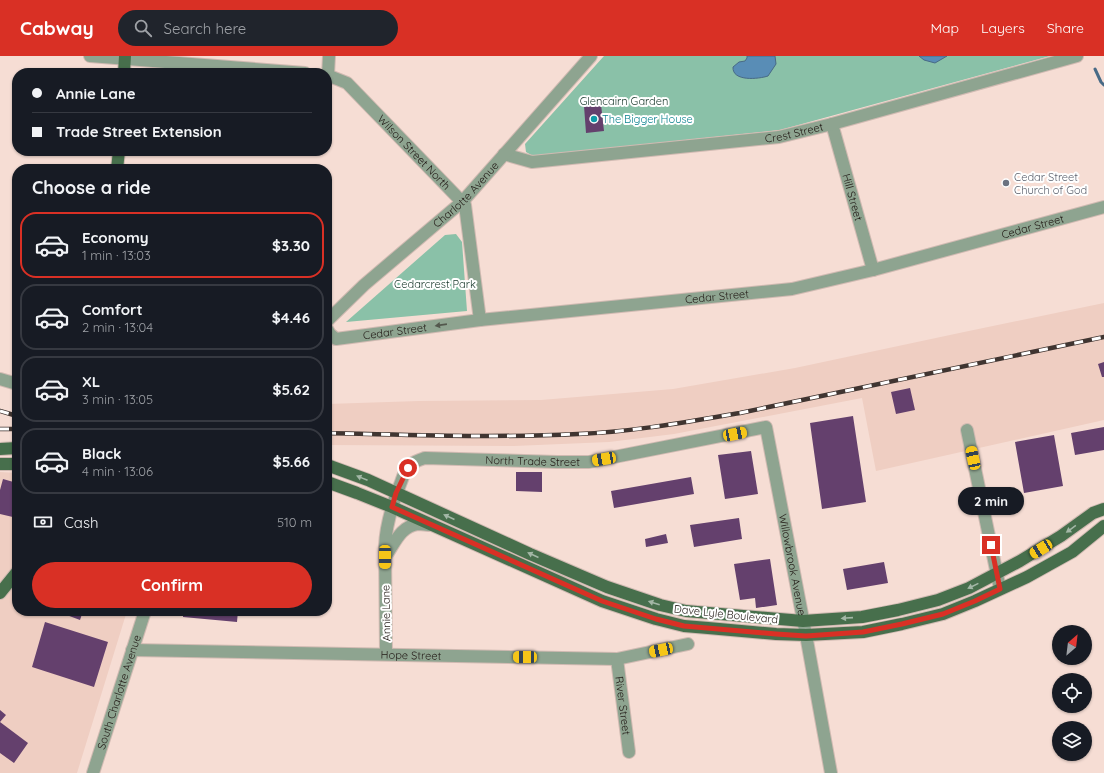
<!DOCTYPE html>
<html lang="en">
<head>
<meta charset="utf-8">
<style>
  body { margin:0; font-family:Quicksand,sans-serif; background:#20242c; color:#f1f3f6; height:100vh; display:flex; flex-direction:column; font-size:15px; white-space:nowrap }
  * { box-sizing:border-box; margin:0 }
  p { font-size:13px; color:#9ea1a6 }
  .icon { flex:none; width:22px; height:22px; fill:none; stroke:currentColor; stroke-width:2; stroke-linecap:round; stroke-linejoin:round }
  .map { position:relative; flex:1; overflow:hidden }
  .drawer { position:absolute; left:12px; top:108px; width:320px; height:452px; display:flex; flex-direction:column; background:#171b24; border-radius:16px; box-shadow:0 1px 3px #0004 }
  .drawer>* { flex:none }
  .top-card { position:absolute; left:12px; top:12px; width:320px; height:88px; border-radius:16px; box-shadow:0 1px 3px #0004; display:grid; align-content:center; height:88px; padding:0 20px; background:#171b24 }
  .needle { width:26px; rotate:28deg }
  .buttons { position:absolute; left:1052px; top:569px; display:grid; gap:8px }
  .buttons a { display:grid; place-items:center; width:40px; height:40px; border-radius:50%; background:#171b24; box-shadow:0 1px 3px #0004; font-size:20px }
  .end { position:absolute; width:18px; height:18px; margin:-9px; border:5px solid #d93025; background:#fff; box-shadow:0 0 0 2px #fff }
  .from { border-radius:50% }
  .bubble { position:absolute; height:28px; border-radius:14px; background:#171b24; box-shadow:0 1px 3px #0004; font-size:13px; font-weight:700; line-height:28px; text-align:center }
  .car { position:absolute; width:12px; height:24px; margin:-12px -6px; border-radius:5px; box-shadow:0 0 3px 1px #0007; background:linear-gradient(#f5c518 24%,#345 0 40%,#f5c518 0 76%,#345 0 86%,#f5c518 0) }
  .top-card b { display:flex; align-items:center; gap:14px; height:38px; font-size:15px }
  .top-card b+b { border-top:1px solid #363941 }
  .top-card i { width:10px; height:10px; background:#f1f3f6 }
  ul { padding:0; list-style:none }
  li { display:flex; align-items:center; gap:12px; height:66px; margin:0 8px 6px; padding:0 12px; border:2px solid #363941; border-radius:16px }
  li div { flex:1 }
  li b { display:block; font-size:15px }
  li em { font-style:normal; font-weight:700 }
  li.on { border-color:#d93025 }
  li>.icon { width:36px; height:36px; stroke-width:1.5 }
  h2 { padding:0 20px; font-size:18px; line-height:48px }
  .pay { display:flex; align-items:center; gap:10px; height:44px; padding:0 20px; font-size:15px }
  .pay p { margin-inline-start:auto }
  .button { display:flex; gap:8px; margin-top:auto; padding:8px 20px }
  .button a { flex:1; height:46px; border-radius:24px; background:#d93025; color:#fff; font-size:16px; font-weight:700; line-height:46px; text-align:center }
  header { display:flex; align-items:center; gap:24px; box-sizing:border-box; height:56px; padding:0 20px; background:#d93025; color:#fff }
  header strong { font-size:19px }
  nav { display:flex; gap:22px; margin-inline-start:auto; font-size:14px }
  .search { width:280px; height:36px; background:#20242c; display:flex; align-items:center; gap:10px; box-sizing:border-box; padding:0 14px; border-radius:22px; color:#9ea1a6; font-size:15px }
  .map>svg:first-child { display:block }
  .built { fill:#efcec2 }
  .green { fill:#8ac1a8 }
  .water { fill:#598db6; stroke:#486a86 }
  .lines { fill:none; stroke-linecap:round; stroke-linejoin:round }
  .stream { stroke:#486a86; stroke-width:3 }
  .building { fill:#64406d }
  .minor-casing { stroke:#d0bab2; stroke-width:14 }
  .major-casing { stroke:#d0bab2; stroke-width:14 }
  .minor { stroke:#8ea490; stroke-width:12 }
  .major { stroke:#476f4c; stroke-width:12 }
  .rail-casing { stroke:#403531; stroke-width:4.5 }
  .rail { stroke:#fff; stroke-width:3; stroke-dasharray:9; stroke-linecap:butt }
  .oneway { fill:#53584d }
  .oneway2 { fill:#a3b7a6 }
  .route { stroke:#d93025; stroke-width:5 }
  .culture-dot { fill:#0f9aa8; stroke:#fff; stroke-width:1.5 }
  .worship-dot { fill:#6b7280; stroke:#fff; stroke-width:1.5 }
  .labels { text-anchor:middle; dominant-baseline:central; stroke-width:4; stroke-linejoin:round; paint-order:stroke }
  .park-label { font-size:11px; fill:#163629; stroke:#fff }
  .culture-label { font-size:11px; fill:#0d838f; stroke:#fff; text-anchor:start }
  .street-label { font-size:11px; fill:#221a16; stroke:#fff }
  .worship-label { font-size:11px; fill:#5b616d; stroke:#fff; text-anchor:start }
</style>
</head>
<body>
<header>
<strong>Cabway</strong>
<div class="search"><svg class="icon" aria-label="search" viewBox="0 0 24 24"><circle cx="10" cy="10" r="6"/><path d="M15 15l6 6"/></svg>Search here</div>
<nav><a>Map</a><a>Layers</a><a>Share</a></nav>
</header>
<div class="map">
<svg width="1104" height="717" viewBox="0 0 1104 717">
  <rect width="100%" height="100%" fill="#f6ddd4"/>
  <path class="built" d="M1104 247V364L876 415 862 342 674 378 609 386 514 390 327 389V348L419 345 541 344 673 333 795 312 964 276Z
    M0 416 17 417V555H127L77 717H0Z"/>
  <path class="green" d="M604 0H1050L780 74 533 100 526 96 525 88Z
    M456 178 462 186 467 255 346 266 445 179Z"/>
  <path class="water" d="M747 0H775L776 8 768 20C759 23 732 26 733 11L739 6 745 5 747 2Z
    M919 0H947L935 7 924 4Z"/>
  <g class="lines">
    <path class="stream" d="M1095 13 1101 26 1104 29"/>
  </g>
  <path class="building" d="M601 48 604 75 586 77 584 50Z
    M1104 306V321H1102L1098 308Z
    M910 332 915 354 896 358 891 336Z
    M853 360 866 446 822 453 810 367Z
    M1104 371V394L1075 399 1071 377Z
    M1054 379 1063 430 1024 437 1015 386Z
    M751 395 758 438 725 443 718 399Z
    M516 416H542V436L516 435Z
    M691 421 694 438 614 452 611 435Z
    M3 423 17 427V462L0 458V434Z
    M739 462 742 483 694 491 690 469Z
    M666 478 668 487 646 491 645 483Z
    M770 503 777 549 756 552 755 542 740 544 734 508Z
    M884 506 888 527 847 534 843 513Z
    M56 555H83L80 564Z
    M183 555H238L237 566 183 561Z
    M45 566 108 586 94 631 32 611Z
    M0 654 6 659 0 666 28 687 14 707 0 697Z"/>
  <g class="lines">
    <defs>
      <g id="minor">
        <path d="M90 0 305 17"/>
        <path id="s1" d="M327 19 347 27 465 149 480 264"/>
        <path d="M328 19 329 0"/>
        <path id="s2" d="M832 68 873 214"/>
        <path id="s3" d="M504 98 532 106 779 81 832 68 1077 0"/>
        <path id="s4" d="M327 265 364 229 463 145 591 0"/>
        <path id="s5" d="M327 273 330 278 336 283 480 264 792 233 873 214 1104 151"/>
        <path d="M0 323 17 328"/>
        <path d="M967 374 1000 533"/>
        <path d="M385 501C394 489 400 470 418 468 422 468 427 469 431 469"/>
        <path id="s6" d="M132 594 617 603 688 588"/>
        <path id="s7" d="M386 598 385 490C386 467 393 446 401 426 403 420 406 413 410 409 415 405 419 404 425 402L557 406H589L766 371 806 579 831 717"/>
        <path id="s8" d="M617 603 629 696"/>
        <path id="s9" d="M93 717 145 555"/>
      </g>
      <path id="major" d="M124 17 125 0
        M117 113 119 95
        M0 393 17 392
        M0 408H17
        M327 409 368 424 530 498 607 531 660 549 686 555 803 565 862 561 898 554 938 544 969 532 1020 505 1061 480 1093 457 1104 453
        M327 426 357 437 392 451 602 545 656 563 684 570 708 572 776 578 806 579 863 576 902 568 943 558 975 545 1027 521 1072 496 1104 470
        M0 537 17 516"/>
    </defs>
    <use href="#minor" class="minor-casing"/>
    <use href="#major" class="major-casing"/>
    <use href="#minor" class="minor"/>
    <use href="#major" class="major"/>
    <defs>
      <path id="rail" d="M0 355 17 360
        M0 373H17
        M327 377C411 379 494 382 578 378 632 376 686 366 740 357L1104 281"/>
    </defs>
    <use href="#rail" class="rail-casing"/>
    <use href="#rail" class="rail"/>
  </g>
  <defs><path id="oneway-solid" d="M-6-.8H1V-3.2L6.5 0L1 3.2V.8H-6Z"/></defs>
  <use class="oneway" href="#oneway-solid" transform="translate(441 269) rotate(172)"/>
  <g class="oneway2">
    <use href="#oneway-solid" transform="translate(362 422) rotate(-158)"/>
    <use href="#oneway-solid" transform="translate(449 461) rotate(-156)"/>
    <use href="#oneway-solid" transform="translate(1071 473) rotate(144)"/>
    <use href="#oneway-solid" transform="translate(533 499) rotate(-156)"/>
    <use href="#oneway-solid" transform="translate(973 530) rotate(154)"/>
    <use href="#oneway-solid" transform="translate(654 547) rotate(-162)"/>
    <use href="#oneway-solid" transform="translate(847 562) rotate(176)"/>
  </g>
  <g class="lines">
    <path class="route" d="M408 412 396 437 392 451 602 545 656 563 684 570 776 578 806 580 863 576 902 568 943 558 975 545 1000 533 991 489"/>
  </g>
  <circle class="culture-dot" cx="594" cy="63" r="4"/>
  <circle class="worship-dot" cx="1006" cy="127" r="4"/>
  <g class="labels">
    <g class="park-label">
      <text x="624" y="45">Glencairn Garden</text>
      <text x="435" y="228">Cedarcrest Park</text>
    </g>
    <g class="culture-label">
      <text x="602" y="63">The Bigger House</text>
    </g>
    <g class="street-label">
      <text stroke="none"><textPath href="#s3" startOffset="293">Crest Street</textPath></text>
      <text stroke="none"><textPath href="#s1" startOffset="118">Wilson Street North</textPath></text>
      <text stroke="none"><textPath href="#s4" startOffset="188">Charlotte Avenue</textPath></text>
      <text stroke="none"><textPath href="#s2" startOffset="76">Hill Street</textPath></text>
      <text stroke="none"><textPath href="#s5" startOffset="721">Cedar Street</textPath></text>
      <text stroke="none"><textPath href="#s5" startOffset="397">Cedar Street</textPath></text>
      <text stroke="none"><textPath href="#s5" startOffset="73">Cedar Street</textPath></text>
      <text stroke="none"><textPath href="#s7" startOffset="318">North Trade Street</textPath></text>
      <text stroke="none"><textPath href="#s7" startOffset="695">Willowbrook Avenue</textPath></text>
      <text transform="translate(386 557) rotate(-91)">Annie Lane</text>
      <text transform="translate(726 558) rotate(6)">Dave Lyle Boulevard</text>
      <text stroke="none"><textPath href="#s6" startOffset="279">Hope Street</textPath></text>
      <text stroke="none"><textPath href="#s9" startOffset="85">South Charlotte Avenue</textPath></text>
      <text stroke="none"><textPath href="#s8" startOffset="47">River Street</textPath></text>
    </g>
    <g class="worship-label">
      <text x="1014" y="121">Cedar Street<tspan x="1014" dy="13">Church of God</tspan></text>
    </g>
  </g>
</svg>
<div class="buttons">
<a><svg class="needle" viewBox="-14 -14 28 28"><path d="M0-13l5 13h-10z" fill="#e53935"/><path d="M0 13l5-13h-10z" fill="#9ea1a6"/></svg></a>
<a><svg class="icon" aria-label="locate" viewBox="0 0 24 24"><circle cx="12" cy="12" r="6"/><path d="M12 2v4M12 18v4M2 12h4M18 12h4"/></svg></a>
<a><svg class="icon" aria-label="layers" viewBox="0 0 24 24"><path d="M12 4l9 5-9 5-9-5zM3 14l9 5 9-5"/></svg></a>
</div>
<i class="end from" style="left:408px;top:412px"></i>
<i class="end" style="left:991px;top:489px"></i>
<div class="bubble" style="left:958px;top:431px;width:66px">2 min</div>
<i class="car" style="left:735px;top:378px;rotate:79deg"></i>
<i class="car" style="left:973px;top:402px;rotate:348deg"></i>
<i class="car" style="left:604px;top:403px;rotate:260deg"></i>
<i class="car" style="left:1041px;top:493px;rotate:238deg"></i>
<i class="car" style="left:385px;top:501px;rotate:180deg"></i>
<i class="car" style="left:661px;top:594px;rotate:258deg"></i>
<i class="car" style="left:525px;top:601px;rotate:271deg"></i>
<div class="top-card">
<b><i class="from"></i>Annie Lane</b>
<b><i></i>Trade Street Extension</b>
</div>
<section class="drawer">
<h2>Choose a ride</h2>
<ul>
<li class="on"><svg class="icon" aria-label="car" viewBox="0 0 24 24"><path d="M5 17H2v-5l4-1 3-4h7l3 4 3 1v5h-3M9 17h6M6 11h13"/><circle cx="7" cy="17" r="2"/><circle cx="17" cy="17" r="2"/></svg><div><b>Economy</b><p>1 min · 13:03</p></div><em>$3.30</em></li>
<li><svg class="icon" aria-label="car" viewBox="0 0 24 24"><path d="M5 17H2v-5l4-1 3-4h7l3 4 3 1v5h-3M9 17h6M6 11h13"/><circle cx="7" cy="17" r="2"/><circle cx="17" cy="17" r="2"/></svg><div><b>Comfort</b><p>2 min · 13:04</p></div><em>$4.46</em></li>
<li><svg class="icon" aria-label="car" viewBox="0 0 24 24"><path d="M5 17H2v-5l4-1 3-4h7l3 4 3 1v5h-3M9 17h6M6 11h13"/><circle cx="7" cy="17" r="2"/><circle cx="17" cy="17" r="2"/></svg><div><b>XL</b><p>3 min · 13:05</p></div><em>$5.62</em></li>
<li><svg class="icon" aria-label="car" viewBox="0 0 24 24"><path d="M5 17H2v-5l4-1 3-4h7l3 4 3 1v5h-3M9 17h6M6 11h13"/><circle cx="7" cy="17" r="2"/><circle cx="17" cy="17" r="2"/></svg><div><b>Black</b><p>4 min · 13:06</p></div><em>$5.66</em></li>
</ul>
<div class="pay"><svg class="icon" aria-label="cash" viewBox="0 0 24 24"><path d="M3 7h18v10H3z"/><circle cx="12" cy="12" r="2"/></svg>Cash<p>510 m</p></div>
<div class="button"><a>Confirm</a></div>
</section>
</div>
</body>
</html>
